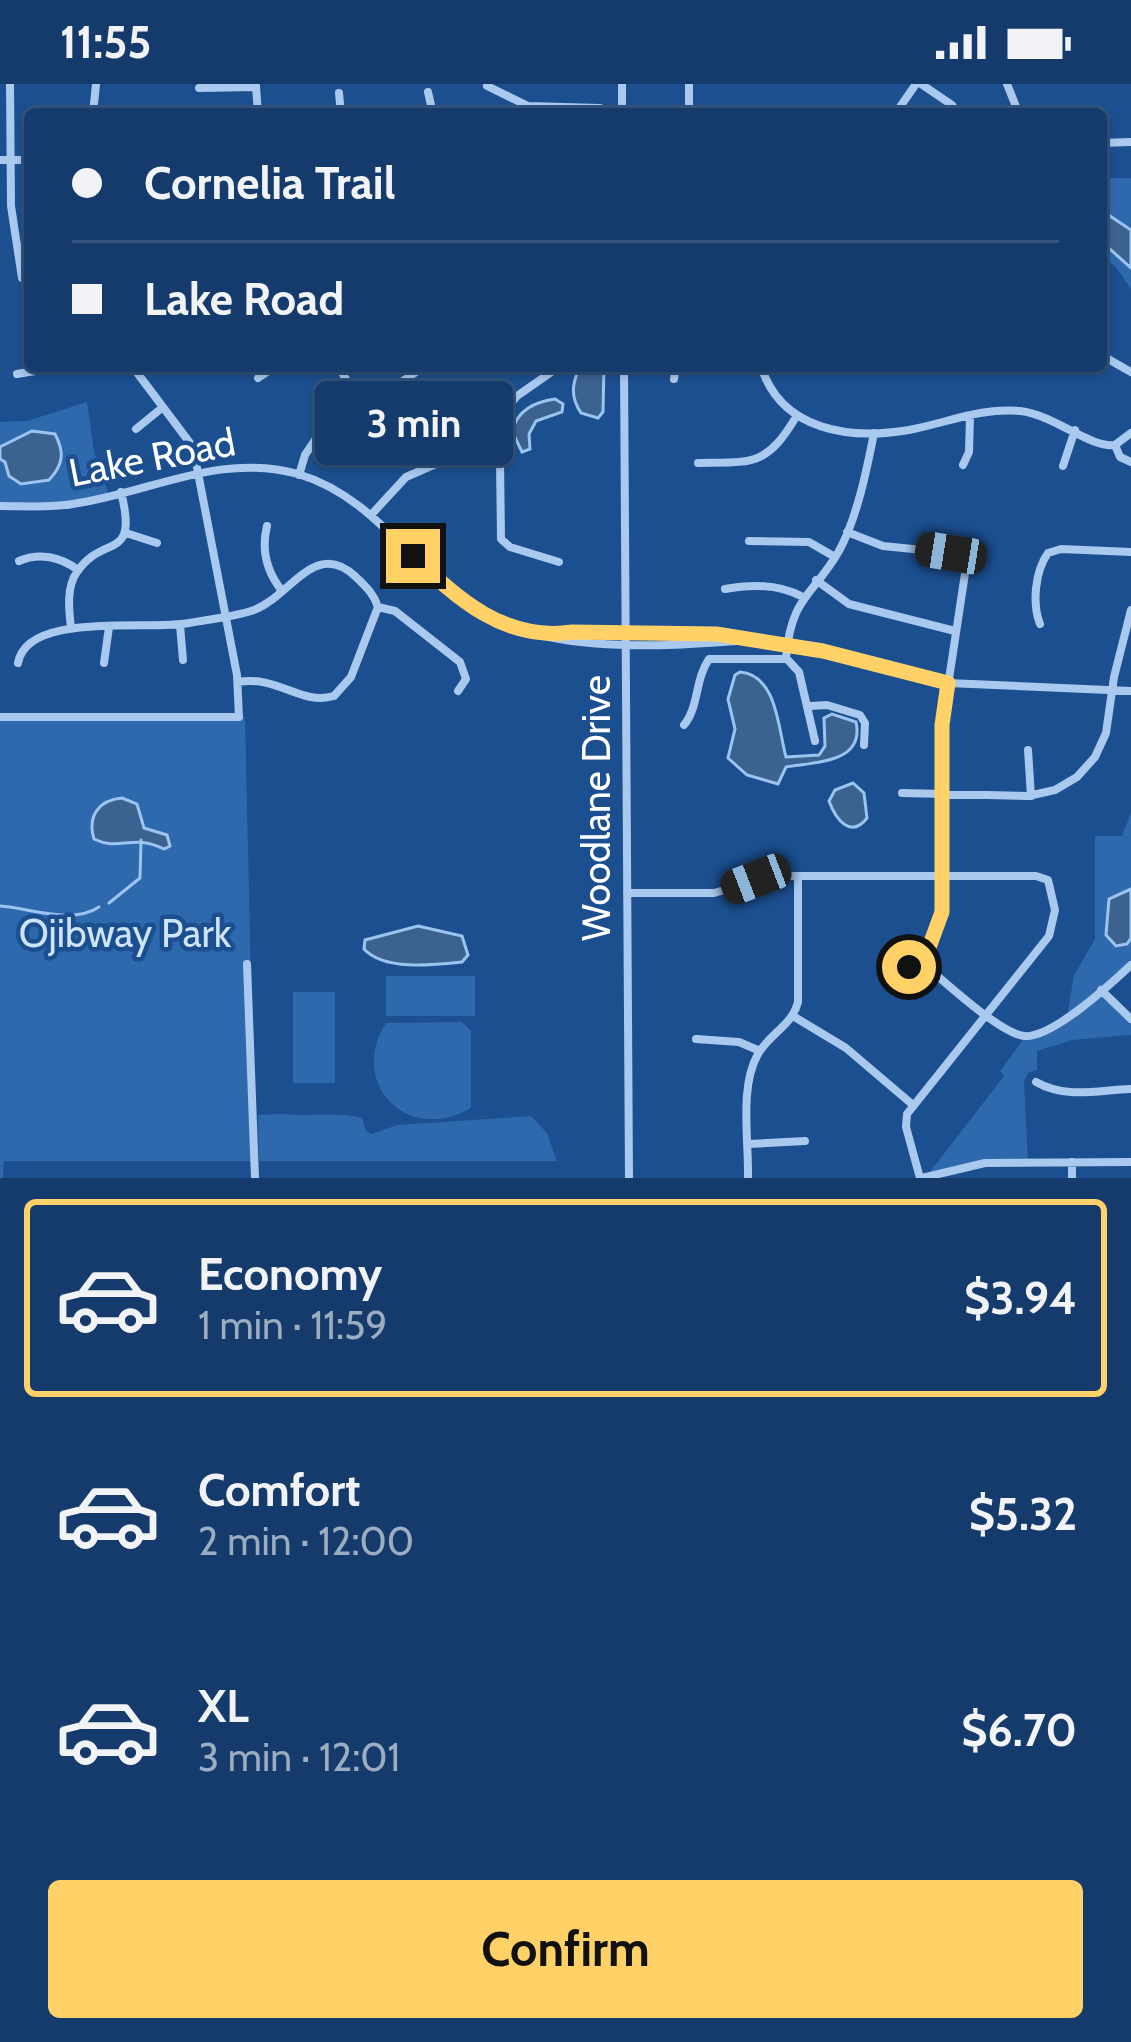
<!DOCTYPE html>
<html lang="en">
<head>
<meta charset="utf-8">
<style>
  body { margin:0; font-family:Cabin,sans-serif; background:#214673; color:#f1f3f6; height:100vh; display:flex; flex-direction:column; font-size:45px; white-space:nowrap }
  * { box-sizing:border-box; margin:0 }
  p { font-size:39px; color:#9dadc1 }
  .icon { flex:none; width:66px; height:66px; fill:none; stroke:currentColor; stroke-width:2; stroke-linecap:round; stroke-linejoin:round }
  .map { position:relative; height:1094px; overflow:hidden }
  .details { display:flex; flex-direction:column; background:#143b6b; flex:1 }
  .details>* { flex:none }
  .hud { position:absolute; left:24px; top:24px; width:1083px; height:264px; border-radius:12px; box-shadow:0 3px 9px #0004,0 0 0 3px #33557e; display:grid; align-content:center; height:264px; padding:0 48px; background:#143b6b }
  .end { position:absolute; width:54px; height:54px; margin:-27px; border:15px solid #ffd166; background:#111; box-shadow:0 0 0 6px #111 }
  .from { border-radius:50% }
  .bubble { position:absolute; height:84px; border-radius:12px; background:#143b6b; box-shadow:0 3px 9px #0004,0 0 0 3px #33557e; font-size:39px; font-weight:700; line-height:84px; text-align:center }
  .car { position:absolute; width:36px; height:72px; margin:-36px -18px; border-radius:15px; box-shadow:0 0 9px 3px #0007; background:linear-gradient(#222 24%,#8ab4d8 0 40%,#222 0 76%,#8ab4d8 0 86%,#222 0) }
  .hud b { display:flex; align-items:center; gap:42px; height:114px; font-size:45px }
  .hud b+b { border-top:3px solid #33557e }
  .hud i { width:30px; height:30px; background:#f1f3f6 }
  ul { padding:21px 0 0; list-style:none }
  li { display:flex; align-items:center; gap:36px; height:198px; margin:0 24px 18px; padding:0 24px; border:6px solid transparent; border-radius:12px }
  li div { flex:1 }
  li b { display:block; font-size:45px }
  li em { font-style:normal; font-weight:700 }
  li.selected { border-color:#ffd166 }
  li>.icon { width:108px; height:108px; stroke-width:1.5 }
  .cta { display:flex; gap:24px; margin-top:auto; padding:24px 48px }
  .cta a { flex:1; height:138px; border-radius:12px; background:#ffd166; color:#111; font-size:48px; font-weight:700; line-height:138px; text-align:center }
  .status { display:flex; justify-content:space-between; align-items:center; height:84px; padding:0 60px; background:#143b6b; direction:ltr }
  .status svg { height:33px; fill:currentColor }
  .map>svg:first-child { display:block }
  .green { fill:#2e69ad }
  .water { fill:#3c6290; stroke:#9cc4f0; stroke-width:3 }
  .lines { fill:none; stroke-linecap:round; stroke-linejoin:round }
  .stream { stroke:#9cc4f0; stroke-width:3 }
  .minor { stroke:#a9c9ee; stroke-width:8 }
  .route { stroke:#ffd166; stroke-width:15 }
  .labels { text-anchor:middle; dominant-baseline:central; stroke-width:9; stroke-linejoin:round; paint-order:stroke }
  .street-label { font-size:39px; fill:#fff; stroke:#1b4f8f }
  .park-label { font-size:39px; fill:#cfe3fa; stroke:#1b4f8f }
</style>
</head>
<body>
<div class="status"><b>11:55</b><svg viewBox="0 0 49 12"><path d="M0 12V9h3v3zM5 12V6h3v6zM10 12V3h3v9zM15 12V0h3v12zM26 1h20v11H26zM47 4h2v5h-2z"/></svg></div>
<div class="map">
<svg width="1131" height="1094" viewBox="0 0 1131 1094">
  <rect width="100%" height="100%" fill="#1b4f8f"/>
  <path class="green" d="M1101 94H1131V205L1116 183 1101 171Z
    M87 318 94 367 109 412 75 420 0 422V338L27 337Z
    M0 633H245L255 1077H4L3 1094H0Z
    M1131 728V881L1102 906 1131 935V951L1072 956 1037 967V986L1028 989 1024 997 1028 1079H985L926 1093 1004 992 1000 987 1026 952 1067 933 1074 891 1095 855V752H1122Z
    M386 892H475V932H386Z
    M293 908H335V999H293Z
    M462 938 471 947V1024C409 1061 347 1000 386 939Z
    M282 1030C308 1033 338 1027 362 1034L366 1047 372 1050 397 1041 531 1032 547 1049 557 1077H259L258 1031Z"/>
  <path class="water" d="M1101 126 1131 146V184L1101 157Z
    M580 282H604L603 328 598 334 581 329C570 312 572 300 580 282Z
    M555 315 563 320 562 328 536 337 529 350 530 365 522 368 512 347C518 326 534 318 555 315Z
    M32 347 55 350C65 369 63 381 49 396L21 400 9 392 5 378 0 375V363Z
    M740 588C777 591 778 644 786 673L819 671 825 662 824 634 832 630 856 638C865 679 815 678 786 683L778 700 747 691 728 674 735 645 728 615 735 591Z
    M853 699 864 709 867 734C851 755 836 736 829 717L835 706Z
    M122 714 137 720 144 744 167 751 170 762 164 765C132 749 120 768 94 755 87 732 99 716 122 714Z
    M1131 805V854L1127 860 1116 862 1106 851 1109 815Z
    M418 842 462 852 468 871 462 878C434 881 384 887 364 865L365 856Z"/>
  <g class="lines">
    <path class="stream" d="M109 819 140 794 141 756
      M0 822C30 824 72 841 99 823"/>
    <path class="minor" d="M10 0 11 122 22 194
      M622 0V30
      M921 0 952 21 958 30
      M1007 0 1019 30
      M256 2 258 30
      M487 2 528 22 600 24
      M199 4 256 3
      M428 8 433 30
      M339 9 341 30
      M93 30 96 0
      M689 30V0
      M895 30 916 0
      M1101 59 1131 58
      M0 76H30
      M1101 271 1131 288
      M338 282 364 325
      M624 282 629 1094
      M761 282C781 347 850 356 909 346 946 339 983 323 1020 327 1055 331 1089 364 1115 361L1120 373 1131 378
      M17 290 65 282
      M258 294 276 282
      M674 295 676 282
      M136 345 163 323
      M483 356 500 376 501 455 510 463 559 478
      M1115 361 1131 349
      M698 379C752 378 766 383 796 333
      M963 381 969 368 970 332
      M1063 382 1075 346
      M299 391 305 371 315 356 425 282
      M0 422C24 422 49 424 73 420 150 409 218 368 298 390 366 410 404 469 455 512 528 573 659 563 748 556
      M371 431 406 393 477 362 517 312 560 282
      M267 442C261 466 267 488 282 507
      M847 448 883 462 953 469 966 483 942 641V831L924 871 926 882C946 899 1000 949 1024 952 1051 955 1111 900 1131 881
      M126 449 157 459
      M749 457 809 458 835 473
      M19 477C39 468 61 473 78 486
      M816 496 849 520 955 547
      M725 505C751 500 779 500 803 513
      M1040 540C1032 520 1035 487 1048 469L1061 465 1131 468
      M180 541 183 576
      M71 544C69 527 66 503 77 488 103 449 139 479 121 408
      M557 550H716L823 567 948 599 1131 607
      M18 579C27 527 149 547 189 539 210 535 234 533 254 526 291 512 315 454 356 493 366 503 374 510 378 523L395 527 460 578 466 595 458 607
      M104 579 109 543
      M238 598C278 591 301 622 334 612L351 593 378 523
      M810 622 827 621 860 631 865 639 864 661
      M0 633H239L237 591 193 363 132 282
      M684 641C699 623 695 595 709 575H787
      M815 657 799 588 786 574C791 512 813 512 839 467 857 434 867 385 874 349
      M1028 666 1031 712
      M902 709 1028 712 1055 706 1077 693 1095 673 1106 649 1114 593 1131 526
      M627 809H714L774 792H1036L1048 796 1055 826 1049 852 907 1030 906 1043 920 1094
      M885 879 905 884 923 877
      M247 880 255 1094
      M1101 906 1131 935
      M793 932 846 964 913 1021
      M696 955 739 958 760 967
      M1036 998C1066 1015 1097 1006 1131 1005
      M749 1060 805 1057
      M1072 1078V1094
      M748 1094C749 1057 739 1003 758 970 770 949 792 942 798 918V792
      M922 1094 985 1079 1131 1078"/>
  </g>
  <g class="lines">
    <path class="route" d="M413 472C458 515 505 558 572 548L716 550 823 567 948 599 942 641V828L924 877 909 883"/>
  </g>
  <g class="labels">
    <g class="street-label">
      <text transform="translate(152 373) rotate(-11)">Lake Road</text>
      <text transform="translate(596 724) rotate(-90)">Woodlane Drive</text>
    </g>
    <g class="park-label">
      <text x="125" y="849">Ojibway Park</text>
    </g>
  </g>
</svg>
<i class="end from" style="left:909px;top:883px"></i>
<i class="end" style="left:413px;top:472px"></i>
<div class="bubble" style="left:315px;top:297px;width:198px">3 min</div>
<i class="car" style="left:951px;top:469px;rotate:279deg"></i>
<i class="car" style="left:756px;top:795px;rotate:249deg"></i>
<div class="hud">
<b><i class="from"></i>Cornelia Trail</b>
<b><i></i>Lake Road</b>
</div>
</div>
<section class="details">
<ul>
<li class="selected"><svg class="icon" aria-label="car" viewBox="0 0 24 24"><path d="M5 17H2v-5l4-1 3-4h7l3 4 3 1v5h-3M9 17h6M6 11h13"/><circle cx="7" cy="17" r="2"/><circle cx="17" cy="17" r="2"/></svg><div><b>Economy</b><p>1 min · 11:59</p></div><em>$3.94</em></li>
<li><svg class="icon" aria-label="car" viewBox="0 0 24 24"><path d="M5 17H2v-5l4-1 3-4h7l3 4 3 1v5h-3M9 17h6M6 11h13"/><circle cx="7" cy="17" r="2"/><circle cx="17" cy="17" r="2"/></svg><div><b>Comfort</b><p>2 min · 12:00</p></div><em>$5.32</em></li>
<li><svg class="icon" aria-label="car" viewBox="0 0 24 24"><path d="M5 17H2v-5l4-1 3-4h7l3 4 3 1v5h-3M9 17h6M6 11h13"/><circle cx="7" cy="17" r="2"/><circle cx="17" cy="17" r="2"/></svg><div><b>XL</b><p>3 min · 12:01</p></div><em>$6.70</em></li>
</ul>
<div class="cta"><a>Confirm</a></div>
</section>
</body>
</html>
